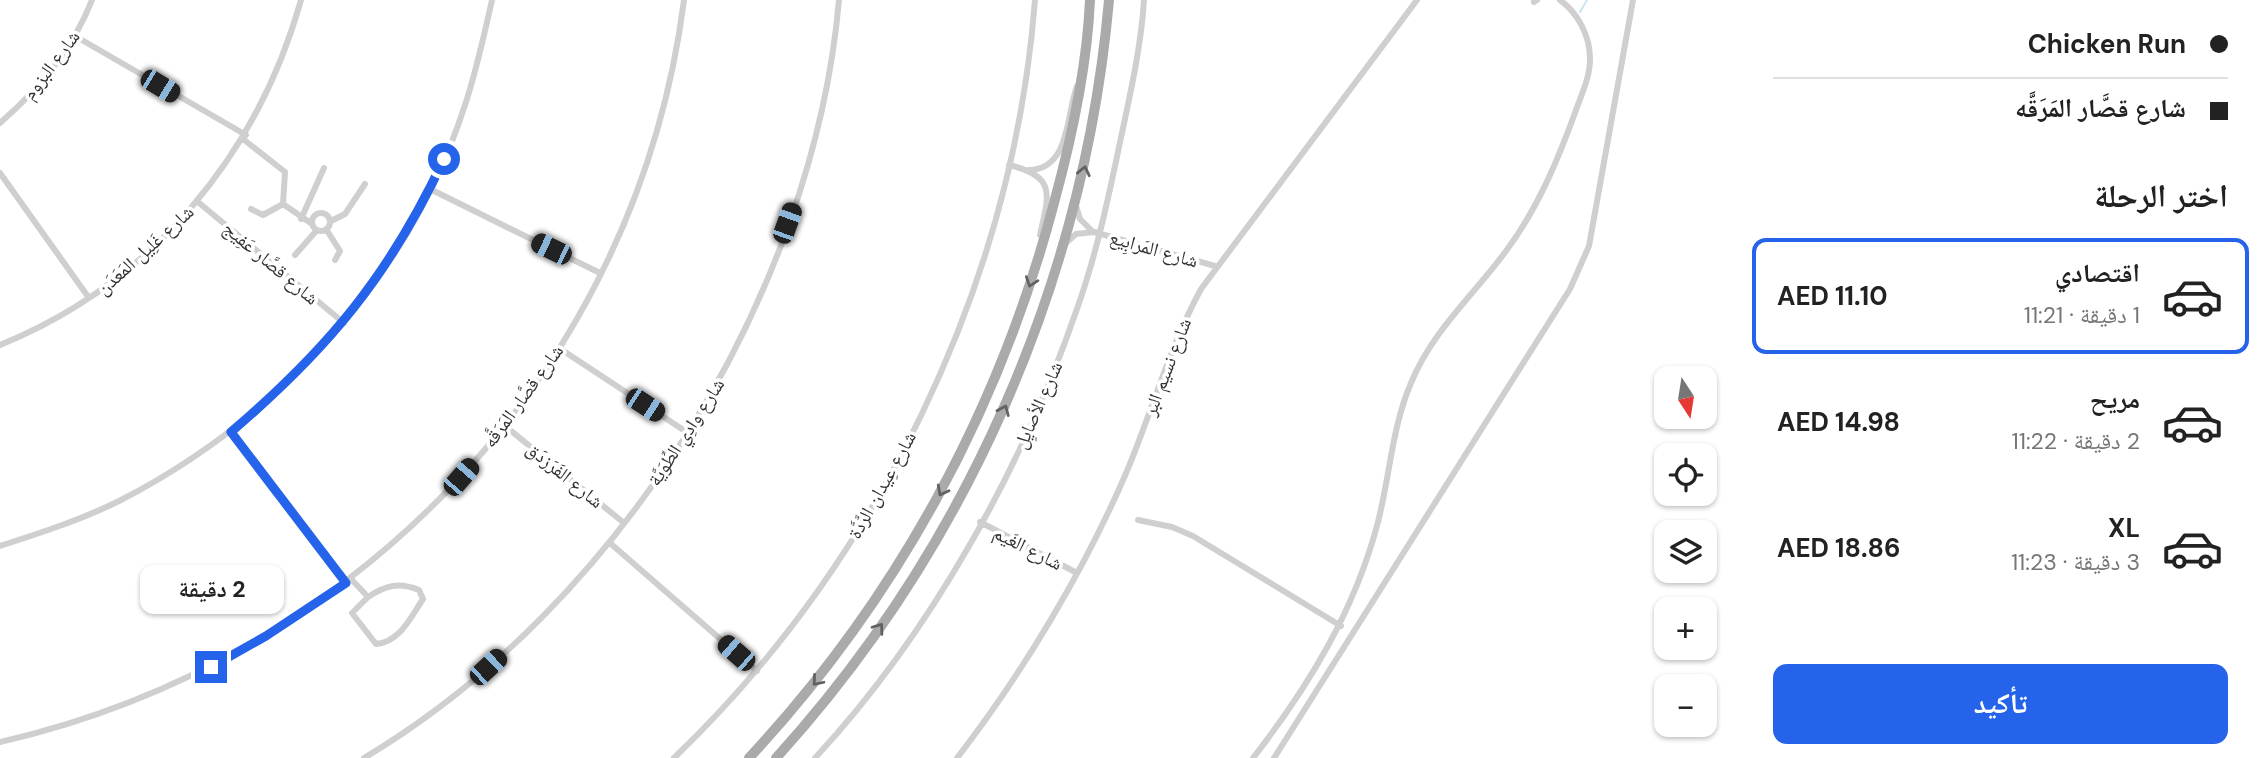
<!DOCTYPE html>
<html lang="ar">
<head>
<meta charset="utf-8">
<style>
  body { margin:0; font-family:"DM Sans","Noto Naskh Arabic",sans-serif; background:#f6f6f6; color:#222; direction:rtl; height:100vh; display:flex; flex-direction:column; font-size:26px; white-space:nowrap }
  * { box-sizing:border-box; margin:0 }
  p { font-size:23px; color:#767676 }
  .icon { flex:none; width:38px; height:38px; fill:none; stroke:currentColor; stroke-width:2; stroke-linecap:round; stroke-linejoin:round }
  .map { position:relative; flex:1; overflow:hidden; direction:ltr }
  .sheet { display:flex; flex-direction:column; background:#fff; width:525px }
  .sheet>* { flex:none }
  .hud { display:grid; align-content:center; height:154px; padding:0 35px; background:#fff }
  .needle { width:46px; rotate:168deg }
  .tools { position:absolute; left:1654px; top:366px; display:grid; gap:14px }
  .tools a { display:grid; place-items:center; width:63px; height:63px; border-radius:14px; background:#fff; box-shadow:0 2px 5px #0004; font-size:35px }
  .end { position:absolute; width:32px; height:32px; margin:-16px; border:9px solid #2563eb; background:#fff; box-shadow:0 0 0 4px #fff }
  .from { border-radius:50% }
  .bubble { position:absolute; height:49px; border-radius:14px; background:#fff; box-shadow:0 2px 5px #0004; font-size:23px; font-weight:700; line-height:49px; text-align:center; direction:rtl }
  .car { position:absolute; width:21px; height:42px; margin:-21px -10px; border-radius:9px; box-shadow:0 0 5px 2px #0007; background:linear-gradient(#222 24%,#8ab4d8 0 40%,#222 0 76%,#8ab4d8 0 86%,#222 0) }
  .hud b { display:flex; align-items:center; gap:24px; height:66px; font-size:26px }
  .hud b+b { border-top:2px solid #e0e0e0 }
  .hud i { width:18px; height:18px; background:#222 }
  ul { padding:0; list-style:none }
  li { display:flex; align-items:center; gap:21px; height:116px; margin:0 14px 10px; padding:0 21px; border:4px solid transparent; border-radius:14px }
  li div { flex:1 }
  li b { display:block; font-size:26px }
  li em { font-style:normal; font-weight:700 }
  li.active { border-color:#2563eb }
  li>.icon { width:63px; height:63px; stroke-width:1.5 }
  h2 { padding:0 35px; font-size:32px; line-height:84px }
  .action { display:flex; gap:14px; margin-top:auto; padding:14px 35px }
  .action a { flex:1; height:80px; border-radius:14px; background:#2563eb; color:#fff; font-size:28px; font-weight:700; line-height:80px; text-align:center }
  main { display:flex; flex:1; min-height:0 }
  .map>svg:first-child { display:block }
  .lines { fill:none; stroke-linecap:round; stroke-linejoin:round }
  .stream { stroke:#cce4f0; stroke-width:2 }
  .street { stroke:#cfcfcf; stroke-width:6 }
  .primary { stroke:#aaa; stroke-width:10 }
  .oneway { stroke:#626262 }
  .route { stroke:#2563eb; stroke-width:9 }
  .labels { text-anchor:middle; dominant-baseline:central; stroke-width:7; stroke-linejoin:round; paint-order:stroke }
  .street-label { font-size:19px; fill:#323232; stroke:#fff }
</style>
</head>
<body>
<main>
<section class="sheet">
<div class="hud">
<b><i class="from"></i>Chicken Run</b>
<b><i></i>شارع قصَّار المَرَقَّه</b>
</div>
<h2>اختر الرحلة</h2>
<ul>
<li class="active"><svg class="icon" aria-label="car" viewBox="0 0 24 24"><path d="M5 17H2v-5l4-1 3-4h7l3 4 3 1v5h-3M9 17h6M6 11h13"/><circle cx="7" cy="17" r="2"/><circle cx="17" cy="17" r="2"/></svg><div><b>اقتصادي</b><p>1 دقيقة · 11:21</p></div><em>AED 11.10</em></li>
<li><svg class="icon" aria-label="car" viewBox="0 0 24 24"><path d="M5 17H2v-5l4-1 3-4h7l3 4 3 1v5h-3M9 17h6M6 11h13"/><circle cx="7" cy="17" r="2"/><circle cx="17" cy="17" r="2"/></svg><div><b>مريح</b><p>2 دقيقة · 11:22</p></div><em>AED 14.98</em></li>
<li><svg class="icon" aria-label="car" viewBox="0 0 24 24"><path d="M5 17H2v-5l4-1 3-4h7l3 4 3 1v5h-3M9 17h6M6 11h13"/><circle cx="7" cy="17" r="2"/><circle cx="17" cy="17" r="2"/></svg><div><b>XL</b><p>3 دقيقة · 11:23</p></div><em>AED 18.86</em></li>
</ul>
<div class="action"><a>تأكيد</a></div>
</section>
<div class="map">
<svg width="1738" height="758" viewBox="0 0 1738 758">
  <rect width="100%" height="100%" fill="#fff"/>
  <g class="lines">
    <path class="stream" d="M1580 12 1587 0"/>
    <path class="street" d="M1534 2 1537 0
      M75 36 246 135
      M0 123C39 89 73 49 92 0
      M243 139 285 172 283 204 312 224
      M1009 165C1057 177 1049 194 1040 235
      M1029 170C1070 169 1066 116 1077 86
      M0 173 89 298
      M430 189 600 273
      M198 202 344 323
      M1076 206 1080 219 1092 231
      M251 209 263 215 283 204
      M312 222a9 9 0 1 1 18 0a9 9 0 1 1-18 0Z
      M301 219 324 168
      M331 221 345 214 365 184
      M326 229 340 251 335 260
      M1065 244 1076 234 1094 232 1215 266
      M295 255 317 230
      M0 345C152 283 257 156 301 0
      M559 348 688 433
      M505 426 624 523
      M231 432 346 583
      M1138 520 1172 527 1193 536 1341 626
      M980 522 1077 573
      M610 543 757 671
      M0 546C40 533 81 520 119 501 277 420 408 279 464 108 476 73 484 36 492 0
      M352 580 368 597 352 613 376 644C400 642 411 617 423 599L419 590C399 582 386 585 368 597
      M0 742C359 660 637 369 684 0
      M364 758C619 606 813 296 839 0
      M674 758C878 562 1013 284 1035 0
      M815 758C931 633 1023 467 1078 306 1096 255 1108 200 1119 147 1129 99 1141 49 1144 0
      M957 758C1023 673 1085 569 1127 471 1152 411 1170 346 1201 289L1417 0
      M1253 758C1309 686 1355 610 1378 522 1390 475 1392 427 1411 383 1433 330 1473 296 1506 251 1538 208 1558 160 1576 110 1582 93 1590 77 1590 59 1590 36 1578 13 1560 0
      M1274 758 1570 289 1589 246 1633 0"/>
    <path class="primary" d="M749 758C896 600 999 412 1054 203 1072 137 1087 69 1090 0
      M776 758C966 549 1084 282 1109 0"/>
  </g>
  <defs><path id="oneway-chevron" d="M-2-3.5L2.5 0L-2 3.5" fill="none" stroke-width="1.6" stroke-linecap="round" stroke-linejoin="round" transform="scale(1.75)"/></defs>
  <g class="oneway">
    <use href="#oneway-chevron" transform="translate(1084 171) rotate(-78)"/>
    <use href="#oneway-chevron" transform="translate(1031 282) rotate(109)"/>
    <use href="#oneway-chevron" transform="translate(1004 410) rotate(-67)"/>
    <use href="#oneway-chevron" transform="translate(942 491) rotate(118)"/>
    <use href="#oneway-chevron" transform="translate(879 628) rotate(-54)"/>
    <use href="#oneway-chevron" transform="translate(817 681) rotate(130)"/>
  </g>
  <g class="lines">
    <path class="route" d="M211 667 266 636 346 583 231 432C328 349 389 276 444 159"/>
  </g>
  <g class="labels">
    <g class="street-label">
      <text transform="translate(51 65) rotate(-53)">شارع البزوم</text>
      <text transform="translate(1154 249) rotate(16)">شارع المَرابِيع</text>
      <text transform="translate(145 250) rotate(-42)">شارع غَلِيل المَعَدَن</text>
      <text transform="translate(271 263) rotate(40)">شارع قصَّار عَفِيج</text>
      <text transform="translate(1167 367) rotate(-69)">شارع نسيم البر</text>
      <text transform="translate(523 396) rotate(-54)">شارع قصَّار المَرَقَّه</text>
      <text transform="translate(1038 405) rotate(-66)">شارع الأصايِل</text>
      <text transform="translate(686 432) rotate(-57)">شارع وادِي الطِّوَيَّة</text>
      <text transform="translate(565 475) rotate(39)">شارع الفَرَزدَق</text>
      <text transform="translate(882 485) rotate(-61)">شارع عِيدان الرَّدَّة</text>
      <text transform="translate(1028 548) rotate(27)">شارع الغَيم</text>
    </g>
  </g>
</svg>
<div class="tools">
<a><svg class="needle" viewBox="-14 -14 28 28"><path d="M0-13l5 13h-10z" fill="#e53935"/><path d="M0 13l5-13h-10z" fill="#767676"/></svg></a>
<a><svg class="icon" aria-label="locate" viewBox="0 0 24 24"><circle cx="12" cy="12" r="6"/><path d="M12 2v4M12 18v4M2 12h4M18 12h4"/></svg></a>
<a><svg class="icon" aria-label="layers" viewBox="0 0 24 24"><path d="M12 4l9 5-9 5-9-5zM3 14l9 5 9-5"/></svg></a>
<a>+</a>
<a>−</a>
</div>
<i class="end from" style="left:444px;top:159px"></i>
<i class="end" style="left:211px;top:667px"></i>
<div class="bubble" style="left:140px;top:565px;width:144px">2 دقيقة</div>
<i class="car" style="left:160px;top:86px;rotate:121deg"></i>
<i class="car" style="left:787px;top:223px;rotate:20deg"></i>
<i class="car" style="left:551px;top:249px;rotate:296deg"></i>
<i class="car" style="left:645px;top:405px;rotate:123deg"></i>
<i class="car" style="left:461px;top:477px;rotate:41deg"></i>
<i class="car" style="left:736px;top:653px;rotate:311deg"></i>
<i class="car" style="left:488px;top:667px;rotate:47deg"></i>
</div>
</main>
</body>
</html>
